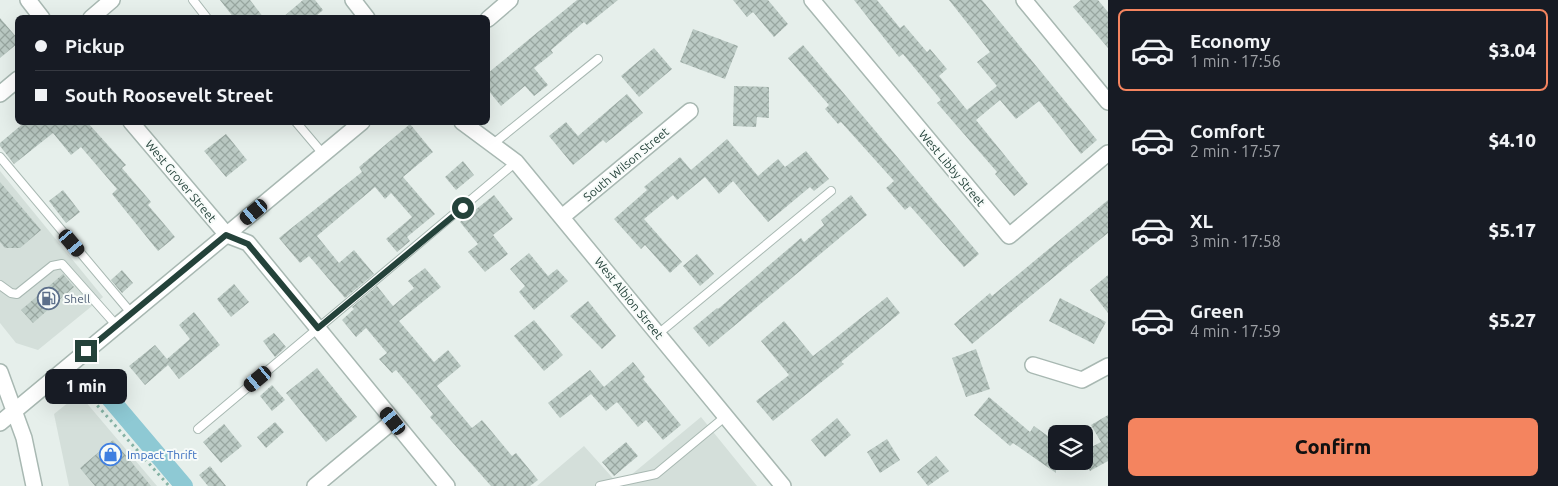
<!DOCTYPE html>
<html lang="en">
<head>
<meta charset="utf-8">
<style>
  body { margin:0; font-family:Ubuntu,sans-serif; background:#20242c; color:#f1f3f6; height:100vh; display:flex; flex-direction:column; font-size:19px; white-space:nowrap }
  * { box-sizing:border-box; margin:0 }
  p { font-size:16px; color:#9ea1a6 }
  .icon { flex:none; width:28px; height:28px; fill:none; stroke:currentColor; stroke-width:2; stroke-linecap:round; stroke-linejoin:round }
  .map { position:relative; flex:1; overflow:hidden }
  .drawer { display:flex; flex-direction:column; background:#171b24; width:450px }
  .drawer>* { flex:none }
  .guide { position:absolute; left:15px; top:15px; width:475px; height:110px; border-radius:8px; box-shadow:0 5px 20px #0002; display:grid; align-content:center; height:110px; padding:0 20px; background:#171b24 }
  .buttons { position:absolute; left:1048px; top:425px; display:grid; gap:10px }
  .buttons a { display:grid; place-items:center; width:45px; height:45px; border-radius:8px; background:#171b24; box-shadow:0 5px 20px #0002; font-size:25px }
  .end { position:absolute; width:22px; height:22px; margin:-11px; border:6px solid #24423a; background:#fff; box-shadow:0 0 0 2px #fff }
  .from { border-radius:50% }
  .bubble { position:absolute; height:35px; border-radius:8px; background:#171b24; box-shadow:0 5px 20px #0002; font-size:16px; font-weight:800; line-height:35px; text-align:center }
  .car { position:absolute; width:15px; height:30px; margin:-15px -8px; border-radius:6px; box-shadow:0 0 4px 1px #0007; background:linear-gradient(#222 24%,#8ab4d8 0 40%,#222 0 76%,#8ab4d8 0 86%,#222 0) }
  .guide b { display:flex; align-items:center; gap:18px; height:48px; font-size:19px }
  .guide b+b { border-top:1px solid #363941 }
  .guide i { width:12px; height:12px; background:#f1f3f6 }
  ul { padding:9px 0 0; list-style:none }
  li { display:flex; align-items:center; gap:15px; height:82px; margin:0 10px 8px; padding:0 10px; border:2px solid transparent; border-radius:8px }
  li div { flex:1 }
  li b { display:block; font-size:19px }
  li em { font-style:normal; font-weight:800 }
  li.selected { border-color:#f4845f }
  li>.icon { width:45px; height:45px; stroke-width:1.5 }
  .button { display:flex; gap:10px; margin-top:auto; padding:10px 20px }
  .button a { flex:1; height:58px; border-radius:8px; background:#f4845f; color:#111; font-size:20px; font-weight:800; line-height:58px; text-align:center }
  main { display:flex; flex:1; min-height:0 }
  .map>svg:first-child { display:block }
  .built { fill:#d4dfda }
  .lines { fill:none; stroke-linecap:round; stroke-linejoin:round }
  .canal { stroke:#8ec9d4; stroke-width:18 }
  .building { fill:url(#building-cross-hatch) }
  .service-casing { stroke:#a8b8b2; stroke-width:10 }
  .minor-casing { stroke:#a8b8b2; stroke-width:18 }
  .tertiary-casing { stroke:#a8b8b2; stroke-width:18 }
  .path { stroke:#86b3a5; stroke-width:3; stroke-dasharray:2.5 4; stroke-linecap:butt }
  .service { stroke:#fff; stroke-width:8 }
  .minor { stroke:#fff; stroke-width:15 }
  .tertiary { stroke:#fff; stroke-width:15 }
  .route { stroke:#24423a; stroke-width:6 }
  .labels { text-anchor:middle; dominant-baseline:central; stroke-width:4; stroke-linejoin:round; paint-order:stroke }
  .street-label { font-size:12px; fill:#24423a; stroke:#f7fbf9 }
  .service-label { font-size:12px; fill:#4e5e75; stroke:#f7fbf9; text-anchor:start }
  .shop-label { font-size:12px; fill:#366cbe; stroke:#f7fbf9; text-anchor:start }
</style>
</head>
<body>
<main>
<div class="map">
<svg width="1108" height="486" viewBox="0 0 1108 486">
  <defs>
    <pattern id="building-cross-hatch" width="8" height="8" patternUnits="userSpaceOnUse" patternTransform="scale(1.25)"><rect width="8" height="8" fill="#bbcac4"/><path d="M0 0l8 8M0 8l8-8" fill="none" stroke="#98a6a0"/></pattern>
  </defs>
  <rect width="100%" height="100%" fill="#e6efeb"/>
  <path class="built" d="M0 171 103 297 38 350 16 343 0 323Z
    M79 394 157 486H69L54 414Z
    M701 417 757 486H537L584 446 619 485Z"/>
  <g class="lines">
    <path class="canal" d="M95 381 184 486"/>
  </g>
  <path class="building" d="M220 0H250L264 18H234Z
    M303 0H315L323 10 314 18H282Z
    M577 0H618L587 25 584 22 551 50 553 53 534 68 548 85 534 96 525 86 501 106 488 90V73Z
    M733 0H768L788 24 774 37 753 12 747 17Z
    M854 0H877L900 28 904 25 927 52 930 49 947 69 939 76 967 110 997 86 977 62 990 52 949 0H982L1097 140 1081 154 1039 101 1016 119 1000 100 976 120 1028 184 1014 196 995 174 997 172 937 103 941 100 903 54 899 57Z
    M1081 0H1098L1108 12V48L1073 7Z
    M0 18 18 39V43L0 58Z
    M693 29 738 46 725 79 680 62Z
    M803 45 979 254 964 267 910 206 905 210 886 188 894 181 841 122 838 124 825 109 829 105 788 58Z
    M654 48 672 69 639 97 621 76Z
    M734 86 769 87V118L757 117 756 127 733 126Z
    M627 94 643 113 606 143 603 140 573 165 549 136 566 122 578 136Z
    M25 122H87L126 165 122 168 151 202 148 205 175 237 158 251 112 194 117 189 81 147 71 155 53 133 14 164 0 146V143Z
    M410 124 433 152 403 177 435 214 407 237 410 241 397 252 386 239 412 217 391 193 385 199 375 187 317 236 339 263 354 250 374 274 345 298 309 256 300 263 279 238 362 172 359 167Z
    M226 134 247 160 226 177 204 151Z
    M727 139 758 176 778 159 785 167 806 151 829 179 814 191 810 187 768 222 733 181 719 194 705 177 677 200 673 195 644 219 682 262 670 273 645 245 641 249 614 219 647 190 644 187 680 157 691 170Z
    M463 161 474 175 456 190 445 177Z
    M0 182 41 230 20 248H5L0 242Z
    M63 190 80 212 66 223 49 201Z
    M494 195 513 219 493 235 508 254 485 272 468 252 478 244 460 222Z
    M851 195 867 215 709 347 693 328 717 308 718 309 801 238 804 242 824 225 821 220Z
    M1108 200V233L972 344 954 324 990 293 992 296Z
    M529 253 548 276 557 269 568 281 534 310 519 292 525 286 510 269Z
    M697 254 714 274 700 286 683 266Z
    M425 268 441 287 399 321 434 362 448 350 461 366 437 386 472 428 482 420 512 456 516 453 538 480 530 486H491L430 417 433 414 396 370 392 373 379 359 387 353 366 328 356 337 342 320 354 309 352 307 377 286 393 306 414 288 408 281Z
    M122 270 133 283 122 293 111 280Z
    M63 274 74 287 33 323 21 310Z
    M1108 275V313L1090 290Z
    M234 284 249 302 231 317 217 299Z
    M887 297 900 313 841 362 844 364 773 421 756 401 789 375 761 341 784 321 813 356Z
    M1060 298 1106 322 1094 344 1049 321Z
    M588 301 616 336 602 349 570 316Z
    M194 312 220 345 179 379 168 365 145 385 129 366 155 345 167 359 190 339 179 325Z
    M534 320 563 355 544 371 514 336Z
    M274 333 286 347 275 357 263 341Z
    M976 349 990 389 966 397 952 358Z
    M633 362 645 377 643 379 681 425 663 440 646 420 638 427 617 402 606 411 591 394 560 418 548 403 590 370 604 387Z
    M317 368 357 417 326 442 286 393Z
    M272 385 285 400 272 411 260 396Z
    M989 397 1030 432 1034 426 1056 442V473L1013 443 1010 446 974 415Z
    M1108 415V461L1090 471 1084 460V451L1101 442 1091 425Z
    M837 418 851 435 825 457 811 440Z
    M275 422 284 432 266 448 257 437Z
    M224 424 242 446 221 463 203 442Z
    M887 439 900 460 880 473 867 452Z
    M113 440 151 486H95L80 468Z
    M626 442 638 456 614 476 602 462Z
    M936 456 949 471 928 486 917 472Z
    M210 466 226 486H208L199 475Z"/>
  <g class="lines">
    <defs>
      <path id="service" d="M193 0 207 18
        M296 122 324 155
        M493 144 598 59
        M0 157 132 314
        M0 285 11 293 17 294 52 266 62 264 117 326
        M658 334 831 191
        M198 429 516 162
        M600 486 656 474 726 416"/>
      <path id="minor" d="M28 0 42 18
        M353 0 367 18
        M812 0 1009 236 1108 153
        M1024 0 1108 102
        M91 18 112 0
        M0 94 18 79
        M131 122 227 235 248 243 447 486
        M462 122 516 162 783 486
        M562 217 690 111
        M1033 365 1082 380 1108 366
        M315 486 393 421"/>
      <path id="tertiary" d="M488 19 510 0
        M0 372 24 438 34 486
        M0 423 362 122"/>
    </defs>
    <use href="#service" class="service-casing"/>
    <use href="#minor" class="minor-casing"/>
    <use href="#tertiary" class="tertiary-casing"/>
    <path class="path" d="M80 386 169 486"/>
    <use href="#service" class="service"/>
    <use href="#minor" class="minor"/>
    <use href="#tertiary" class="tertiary"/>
  </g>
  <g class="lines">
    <path class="route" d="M86 351 226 235 248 244 318 328 463 208"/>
  </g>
  <defs>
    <symbol id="fuel-ring" viewBox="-11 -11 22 22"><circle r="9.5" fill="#f7fbf9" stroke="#5c6f8a" stroke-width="1.5"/><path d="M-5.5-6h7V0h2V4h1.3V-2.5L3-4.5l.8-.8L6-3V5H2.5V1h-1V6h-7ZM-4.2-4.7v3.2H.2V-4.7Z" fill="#5c6f8a"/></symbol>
    <symbol id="shop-ring" viewBox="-11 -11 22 22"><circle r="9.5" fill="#f7fbf9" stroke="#3f7fe0" stroke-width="1.5"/><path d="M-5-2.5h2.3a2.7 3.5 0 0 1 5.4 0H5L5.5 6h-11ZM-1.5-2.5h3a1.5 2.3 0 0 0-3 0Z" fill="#3f7fe0"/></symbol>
  </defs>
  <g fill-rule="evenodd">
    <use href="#fuel-ring" x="36" y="286" width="25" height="25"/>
    <use href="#shop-ring" x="98" y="442" width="25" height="25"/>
  </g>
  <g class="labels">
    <g class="street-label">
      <text transform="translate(626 164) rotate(-40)">South Wilson Street</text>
      <text transform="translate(952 168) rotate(50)">West Libby Street</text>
      <text transform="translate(181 181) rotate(50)">West Grover Street</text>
      <text transform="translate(629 298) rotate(51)">West Albion Street</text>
    </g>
    <g class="service-label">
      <text x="64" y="298">Shell</text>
    </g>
    <g class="shop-label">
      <text x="127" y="454">Impact Thrift</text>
    </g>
  </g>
</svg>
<div class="buttons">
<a><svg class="icon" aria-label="layers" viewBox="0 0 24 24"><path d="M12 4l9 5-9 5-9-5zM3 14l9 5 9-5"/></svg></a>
</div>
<i class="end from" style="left:463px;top:208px"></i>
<i class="end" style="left:86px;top:351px"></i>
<div class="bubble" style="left:45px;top:369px;width:82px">1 min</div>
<i class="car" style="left:254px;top:212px;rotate:230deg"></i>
<i class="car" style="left:72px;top:243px;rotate:140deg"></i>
<i class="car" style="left:258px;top:379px;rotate:230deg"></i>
<i class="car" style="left:393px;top:421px;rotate:321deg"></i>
<div class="guide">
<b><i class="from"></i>Pickup</b>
<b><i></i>South Roosevelt Street</b>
</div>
</div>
<section class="drawer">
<ul>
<li class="selected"><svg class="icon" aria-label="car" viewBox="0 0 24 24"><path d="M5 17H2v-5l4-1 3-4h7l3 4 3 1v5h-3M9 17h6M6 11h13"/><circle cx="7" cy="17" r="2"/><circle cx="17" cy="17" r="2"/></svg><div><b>Economy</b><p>1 min · 17:56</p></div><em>$3.04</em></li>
<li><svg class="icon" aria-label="car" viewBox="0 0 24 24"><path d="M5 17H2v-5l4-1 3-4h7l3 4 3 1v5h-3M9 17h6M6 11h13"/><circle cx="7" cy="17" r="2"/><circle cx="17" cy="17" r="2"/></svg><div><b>Comfort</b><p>2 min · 17:57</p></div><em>$4.10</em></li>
<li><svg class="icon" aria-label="car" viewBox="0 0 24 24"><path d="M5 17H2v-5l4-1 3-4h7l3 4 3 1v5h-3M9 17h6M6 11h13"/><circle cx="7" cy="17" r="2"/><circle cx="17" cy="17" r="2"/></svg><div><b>XL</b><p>3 min · 17:58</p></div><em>$5.17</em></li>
<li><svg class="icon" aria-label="car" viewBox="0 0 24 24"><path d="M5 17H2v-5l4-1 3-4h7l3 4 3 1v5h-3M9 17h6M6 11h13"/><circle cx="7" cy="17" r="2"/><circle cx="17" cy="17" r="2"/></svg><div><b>Green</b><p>4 min · 17:59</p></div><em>$5.27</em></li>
</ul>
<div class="button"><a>Confirm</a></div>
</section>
</main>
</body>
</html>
